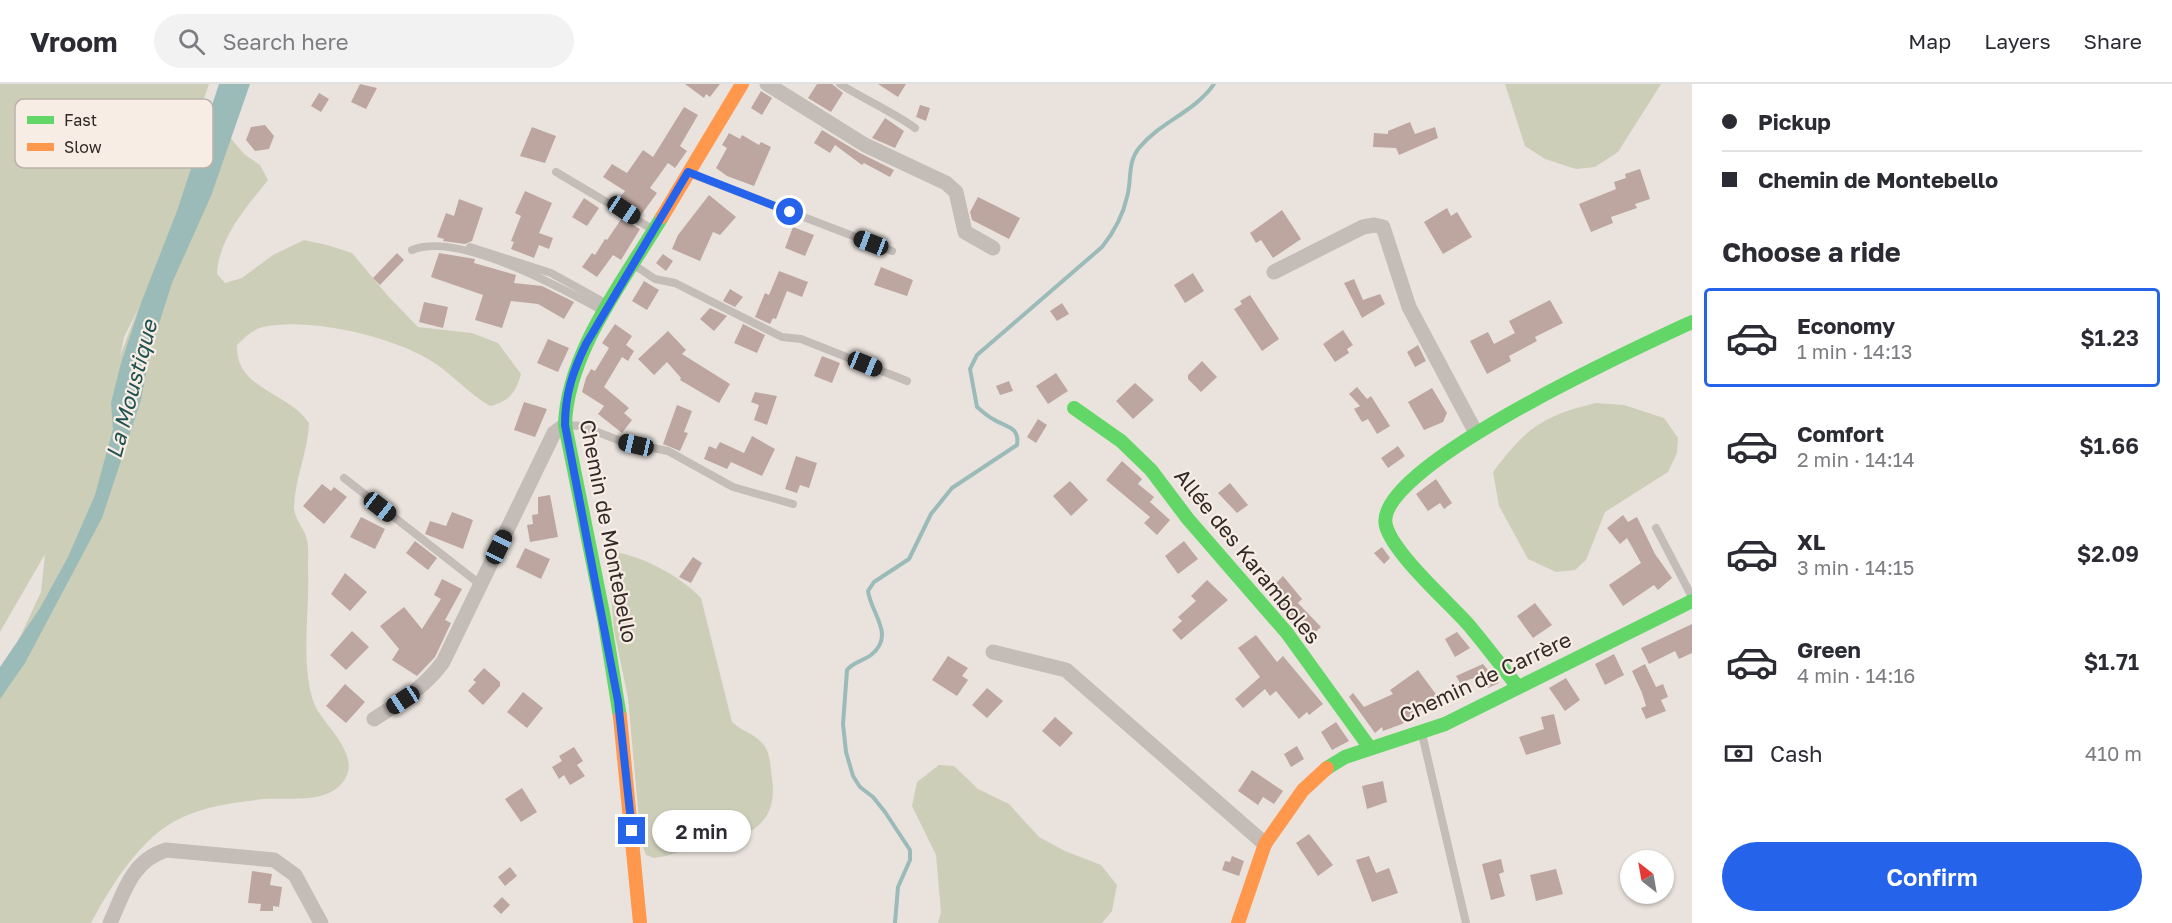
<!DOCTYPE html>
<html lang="en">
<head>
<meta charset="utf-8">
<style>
  body { margin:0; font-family:"Golos Text",sans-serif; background:#f2f2f3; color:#2b2b33; height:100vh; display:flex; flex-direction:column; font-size:22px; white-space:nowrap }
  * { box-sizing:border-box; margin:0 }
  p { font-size:20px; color:#7c7c81 }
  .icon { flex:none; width:33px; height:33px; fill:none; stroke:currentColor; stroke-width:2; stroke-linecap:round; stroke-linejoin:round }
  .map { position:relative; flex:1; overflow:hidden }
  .sheet { display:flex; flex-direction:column; background:#fff; width:480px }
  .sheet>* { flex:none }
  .top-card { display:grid; align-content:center; height:132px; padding:0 30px; background:#fff }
  .needle { width:39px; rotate:329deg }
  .buttons { position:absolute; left:1620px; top:766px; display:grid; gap:12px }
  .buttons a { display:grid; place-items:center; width:54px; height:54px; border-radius:50%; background:#fff; box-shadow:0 2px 4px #0004; font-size:30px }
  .end { position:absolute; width:27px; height:27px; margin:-14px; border:8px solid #2563eb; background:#fff; box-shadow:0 0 0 3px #fff }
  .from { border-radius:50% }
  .bubble { position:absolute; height:42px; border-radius:21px; background:#fff; box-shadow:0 2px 4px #0004; font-size:20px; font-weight:600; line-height:42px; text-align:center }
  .car { position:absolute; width:18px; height:36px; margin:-18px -9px; border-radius:8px; box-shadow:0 0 4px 2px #0007; background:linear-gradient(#222 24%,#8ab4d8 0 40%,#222 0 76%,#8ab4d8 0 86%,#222 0) }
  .top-card b { display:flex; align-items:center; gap:21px; height:57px; font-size:22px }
  .top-card b+b { border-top:2px solid #e1e1e2 }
  .top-card i { width:15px; height:15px; background:#2b2b33 }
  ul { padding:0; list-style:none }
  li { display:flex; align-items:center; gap:18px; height:99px; margin:0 12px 9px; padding:0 18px; border:3px solid transparent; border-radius:6px }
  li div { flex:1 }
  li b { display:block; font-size:22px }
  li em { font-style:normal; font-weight:600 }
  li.current { border-color:#2563eb }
  li>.icon { width:54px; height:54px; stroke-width:1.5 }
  h2 { padding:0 30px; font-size:27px; line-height:72px }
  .pay { display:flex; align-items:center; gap:15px; height:66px; padding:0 30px; font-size:22px }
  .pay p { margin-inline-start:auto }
  .primary-button { display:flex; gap:12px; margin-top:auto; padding:12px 30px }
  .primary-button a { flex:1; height:69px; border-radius:36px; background:#2563eb; color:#fff; font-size:24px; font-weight:600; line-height:69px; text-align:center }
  header { display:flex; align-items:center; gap:36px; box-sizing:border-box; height:84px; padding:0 30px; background:#fff; border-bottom:2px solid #e1e1e2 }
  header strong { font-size:28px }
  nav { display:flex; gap:33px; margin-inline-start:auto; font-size:21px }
  .search { width:420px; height:54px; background:#f2f2f3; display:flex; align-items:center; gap:15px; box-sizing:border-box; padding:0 21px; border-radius:33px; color:#7c7c81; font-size:22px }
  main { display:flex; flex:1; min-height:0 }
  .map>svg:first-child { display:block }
  .green { fill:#ccceb8; fill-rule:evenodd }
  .water { fill:#9bbbb8 }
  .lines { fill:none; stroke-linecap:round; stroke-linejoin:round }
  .stream { stroke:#9bbbb8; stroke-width:4 }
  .building { fill:#bda6a0 }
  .lane { stroke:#c3bcb7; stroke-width:8 }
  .street { stroke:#c3bcb7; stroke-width:15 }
  .fast { stroke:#63d668; stroke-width:14 }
  .slow { stroke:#ff974d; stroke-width:14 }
  .route { stroke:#2563eb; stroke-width:8 }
  .labels { text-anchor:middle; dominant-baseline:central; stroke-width:4.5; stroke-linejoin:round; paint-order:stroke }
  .street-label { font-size:21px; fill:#322926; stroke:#f7ede4 }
  .water-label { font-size:22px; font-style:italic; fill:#1f5150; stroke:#f7ede4 }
  .key { fill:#f7ede4; stroke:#bcb2ab; stroke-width:1.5 }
  .key-label { font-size:16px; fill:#322926 }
</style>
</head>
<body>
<header>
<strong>Vroom</strong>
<div class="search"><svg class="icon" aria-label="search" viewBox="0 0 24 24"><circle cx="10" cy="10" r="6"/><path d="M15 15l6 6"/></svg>Search here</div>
<nav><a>Map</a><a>Layers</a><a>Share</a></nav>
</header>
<main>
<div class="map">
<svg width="1692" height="839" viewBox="0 0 1692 839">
  <rect width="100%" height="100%" fill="#eae3dd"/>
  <path class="green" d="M0 0H209L202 20 244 70 260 81 268 96C246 124 219 153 217 190L225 199 242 194 273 171 304 156 327 161 352 169 388 212 418 243 472 249 498 259 521 290C516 308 509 318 490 322 467 309 451 288 428 275 390 252 307 233 263 243 252 246 245 253 237 261 235 305 288 308 309 339 308 367 295 394 294 423 294 435 305 445 307 456 309 465 308 475 308 484 310 525 300 581 314 619 321 639 361 669 345 695 329 721 290 713 265 715 237 718 206 722 181 734 141 752 111 802 91 839H0V590L11 572 41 508 45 470 0 548ZM138 225 120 272 124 253Z
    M1505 0H1661L1618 68 1595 83 1576 85 1545 75 1525 62Z
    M1596 319 1624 321 1664 334 1678 354 1677 369 1668 388 1605 428 1586 476 1575 486 1556 488 1528 475 1499 422 1493 388C1526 344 1542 332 1596 319Z
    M619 469C647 474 682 494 701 514L732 638C741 647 755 650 762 659 771 668 770 682 772 694 782 762 711 756 666 772L654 774 646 771 641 758 628 614 614 546 608 480Z
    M939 681 954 682 978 705 1009 720 1039 753 1065 767 1101 781 1117 801 1112 827 1102 839H938L941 828 936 771 912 722 917 698Z"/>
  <path class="water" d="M219 0H250L211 112 172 199 150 268 141 316 102 434 25 579 0 615V583L40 524 68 473 95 411 113 345 111 319 121 279 141 219 177 127Z"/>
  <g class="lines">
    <path class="stream" d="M895 839 898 803 910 776V766L885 728 873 713 860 703 853 692 846 668 843 640 847 586C853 578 863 577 871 571 896 551 871 530 868 507L874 498 909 475 931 430 952 404 1017 361C1020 342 1005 343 993 335 987 332 982 327 977 323L970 285 977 271 1102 163C1114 148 1123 131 1127 113 1132 96 1127 79 1139 64 1160 38 1195 28 1214 0"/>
  </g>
  <path class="building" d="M360 0 377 4 366 25 351 18Z
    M685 0H720L710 13 706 10 704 14Z
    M817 0H832L843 9 831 28 808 14Z
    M878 0H906L898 13Z
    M761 7 772 14 762 31 751 24Z
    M319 9 329 15 321 28 311 22Z
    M920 21 930 24 926 37 916 33Z
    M684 23 698 31 680 62 687 67 675 84 668 79 650 104 657 109 641 131 628 124 631 121 620 113 625 107 603 93 612 80 627 89 643 66 653 73Z
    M885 34 904 47 895 64 872 54Z
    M1410 38 1415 50 1435 43 1438 54 1399 71 1396 64 1373 63 1374 49 1388 50V47Z
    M265 41 274 52 269 65 255 67 246 56 251 43Z
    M532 43 556 52 545 79 520 72Z
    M822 46 860 69 894 86 890 93 864 79 862 81 835 61 830 69 814 59Z
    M729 49 740 55 742 51 759 61 761 58 771 63 754 102 727 92 716 84 727 64 722 61Z
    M1640 85 1650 115 1635 120 1637 124 1611 133 1613 139 1591 148 1579 120 1616 105 1614 98 1626 94 1625 90Z
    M525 107 552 119 539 149 553 154 549 165 539 161 534 174 511 165 514 158 511 157 521 132 515 129Z
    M709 111 736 133 720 151 713 148 700 177 672 165 678 151Z
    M978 113 1020 134 1009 155 972 136 970 128Z
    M584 114 599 124 587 142 572 133Z
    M459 115 483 124 472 157 465 160 443 157 444 155 437 153 446 129 454 132Z
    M1447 124 1451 132 1457 128 1472 153 1443 170 1424 138Z
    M1282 126 1301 155 1273 174 1261 156 1256 159 1250 149Z
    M622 134 640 145 621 176 613 171 597 193 582 183 592 169 595 171 605 155 607 156Z
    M793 143 814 151 805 172 785 164Z
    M397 169 404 176 380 201 373 194Z
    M439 169 475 175 474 179 516 191 514 199 542 202 574 218 564 235 538 220 511 217 502 244 475 236 483 211 431 193Z
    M663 170 673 177 666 187 656 179Z
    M881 183 913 196 907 212 874 201Z
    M779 187 808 198 802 213 787 207 776 235 773 234 770 240 755 233 765 209 769 211Z
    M1193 189 1204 207 1185 219 1174 201Z
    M1354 195 1363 216 1380 210 1385 220 1362 234 1344 199Z
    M644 197 659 206 647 226 632 217Z
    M730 205 743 213 735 223 723 217Z
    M1250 211 1279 255 1262 267 1234 225 1242 220 1240 217Z
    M1550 216 1563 239 1535 253 1537 257 1509 272 1511 277 1487 290 1470 257 1488 248 1494 260 1515 249 1509 237Z
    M424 218 448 223 443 244 419 238Z
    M1062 219 1069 230 1057 237 1050 227Z
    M710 224 727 232 714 247 700 235Z
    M615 240 632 252 626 261 634 267 628 277 622 273 604 303 629 324 624 329 632 336 622 349 598 330 604 322 582 308 586 294 591 285 595 287 609 264 602 259Z
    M743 240 765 251 757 269 734 259Z
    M1343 246 1353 261 1347 265 1349 269 1335 278 1323 260Z
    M668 247 686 266 682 270 730 300 719 319 680 296 681 294 667 278 654 291 638 275Z
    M548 255 569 264 558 288 537 279Z
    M1418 261 1426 277 1415 283 1407 268Z
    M822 272 840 279 832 299 814 292Z
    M1202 277 1217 293 1201 308 1188 295V291Z
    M1056 289 1068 307 1048 320 1036 302Z
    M1009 297 1013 307 1000 311 996 302Z
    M1135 299 1154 316 1133 335 1116 317Z
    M1357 303 1367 315 1371 312 1390 342 1377 350 1368 335 1362 338 1354 325 1360 322 1349 310Z
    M1432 304 1447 329 1443 338 1424 346 1408 318Z
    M755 308 777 312 767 341 754 336 759 321 751 318Z
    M524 318 547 325 535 353 514 346Z
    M677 321 692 327 684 348 688 349 680 367 663 360Z
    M1038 335 1047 341 1036 359 1027 353Z
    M752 352 775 365 762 392 731 378 727 385 704 375 709 362 716 365 720 358 744 369Z
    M1398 362 1405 372 1388 384 1381 374Z
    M796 372 817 379 809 404 800 401 797 409 785 405Z
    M1122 377 1142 395 1138 400 1154 413 1150 418 1170 436 1157 451 1144 439 1150 433 1106 396Z
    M1436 395 1452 419 1444 425 1440 419 1428 427 1416 410Z
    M1070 397 1088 416 1071 432 1053 412Z
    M1230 399 1248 421 1237 429 1218 409Z
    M322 400 331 407 334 403 347 413 324 440 303 422Z
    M550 411 558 453 530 458 527 441 533 440 532 431 538 430V413Z
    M452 428 473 436 463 465 425 450 430 437 446 442Z
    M1623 431 1628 438 1637 433 1655 470 1672 494 1658 506 1654 501 1623 522 1609 501 1641 479 1627 454 1620 460 1607 444Z
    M361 433 385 445 375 465 350 453Z
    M415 457 437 474 428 486 406 469Z
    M1184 457 1198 475 1178 490 1165 472Z
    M1382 463 1390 474 1384 480 1374 469Z
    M525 464 550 475 541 495 516 483Z
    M693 473 702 479 691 499 679 493Z
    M345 489 367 508 350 527 331 510Z
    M1283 492 1302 515 1298 519 1321 543 1309 554 1274 515 1279 510 1272 503Z
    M442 495 462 505 445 536 451 539 435 573 417 592 392 576 399 565 380 542 404 523 422 545 441 515 434 511Z
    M1207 496 1228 516 1181 556 1172 546 1182 537 1178 533 1196 517 1191 512Z
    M1535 519 1552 541 1533 554 1517 532Z
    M1692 540V569L1679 575 1675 567 1649 580 1641 564Z
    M352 547 369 563 346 586 330 571Z
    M1457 548 1470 564 1455 573 1445 555Z
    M1256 551 1277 578 1283 572 1323 620 1309 631 1307 628 1299 635 1276 607 1270 612 1265 605 1243 624 1235 615 1260 593 1238 564Z
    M1614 570 1624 591 1605 601 1595 580Z
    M948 572 968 584 962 592 968 596 957 612 932 596Z
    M1483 580 1499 599 1488 604 1482 591 1460 599 1456 592Z
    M1645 580 1656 603 1663 600 1668 613 1661 616 1666 627 1646 635 1641 624 1646 622 1642 609 1632 587Z
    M484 584 500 598V602L483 621 468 607 476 598 473 596Z
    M1418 586 1438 613 1402 640 1383 647 1382 643 1375 649 1349 613 1353 609 1364 623 1393 610 1390 606Z
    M1566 594 1580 616 1565 627 1549 604Z
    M345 600 365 618 346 639 326 622Z
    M987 604 1003 617 987 634 972 621Z
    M523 608 543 624 527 644 507 628Z
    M1554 630 1561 660 1526 671 1519 653 1544 645 1541 633Z
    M1055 633 1073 649 1060 663 1042 647Z
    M1336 638 1349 657 1332 666 1321 648Z
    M1297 662 1304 675 1291 683 1284 670Z
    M574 663 583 677 577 681 585 692 570 701 564 691 559 695 552 683 562 677 559 672Z
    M1252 686 1283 707 1274 720 1263 713 1258 721 1238 707Z
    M1383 697 1387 718 1367 725 1362 702Z
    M522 704 537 728 521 738 505 715Z
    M1309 750 1333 781 1318 792 1296 759Z
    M1232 772 1244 777 1239 792 1222 786 1225 777 1230 778Z
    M1369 772 1376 789 1389 784 1398 809 1372 818 1356 776Z
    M1501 775 1504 788 1499 790 1505 812 1491 816 1482 780Z
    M510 783 517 792 505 802 498 793Z
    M1556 785 1563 810 1536 817 1530 791Z
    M252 787 272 790 270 801 282 803 279 823 273 822V827H260L261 820 248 819Z
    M502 813 510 821 501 830 493 822Z"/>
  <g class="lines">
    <path class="lane" d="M840 0C865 16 891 27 915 44
      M556 88 652 145
      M689 89 892 167
      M470 163 551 189 607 220
      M412 166C457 147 562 204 603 227
      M634 181 655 195 675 199 782 253 801 255 907 297
      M567 341 582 342 623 358 668 367 733 403 793 420
      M344 394 481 501
      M1656 444 1692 513
      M1422 650 1466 839"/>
    <path class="street" d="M767 0 865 61 946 99 956 108 965 148 993 164
      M1274 188 1363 143 1374 141 1383 143 1409 223 1476 349
      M993 568 1066 586 1265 760
      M374 635C400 618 424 604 443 578L554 349 565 341
      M110 839C124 809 131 777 166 766L274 776 295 791 321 839"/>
    <path class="fast" d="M1074 324 1121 357 1151 386 1188 435 1287 549 1370 664
      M1518 603C1501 582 1485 560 1467 539 1446 516 1394 470 1386 442 1370 384 1645 260 1692 238
      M620 633 604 534 565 341C567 268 625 195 662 133
      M1327 684 1345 673 1445 640 1692 517"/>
    <path class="slow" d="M662 133 742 0
      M620 633 640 839
      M1238 839 1265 760 1303 706 1327 684"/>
  </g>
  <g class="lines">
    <path class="route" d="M632 747 618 617 565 341C565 310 573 287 586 260L688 88 790 128"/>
  </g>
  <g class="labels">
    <g class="street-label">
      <text transform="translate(609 447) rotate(79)">Chemin de Montebello</text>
      <text transform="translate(1248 472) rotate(51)">Allée des Karamboles</text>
      <text transform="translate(1485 593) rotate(-25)">Chemin de Carrère</text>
    </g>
    <g class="water-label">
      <text transform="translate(131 305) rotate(-75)">La Moustique</text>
    </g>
  </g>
  <rect x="15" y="15" width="198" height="69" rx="9" class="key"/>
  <rect x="27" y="32" width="27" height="8" fill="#63d668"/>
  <rect x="27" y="59" width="27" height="8" fill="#ff974d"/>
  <g class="key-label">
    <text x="64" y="42">Fast</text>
    <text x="64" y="69">Slow</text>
  </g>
</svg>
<div class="buttons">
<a><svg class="needle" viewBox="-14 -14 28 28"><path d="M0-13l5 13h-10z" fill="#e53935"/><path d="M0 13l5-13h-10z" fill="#7c7c81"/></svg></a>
</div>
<i class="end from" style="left:790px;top:128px"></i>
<i class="end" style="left:632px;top:747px"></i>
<div class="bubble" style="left:652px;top:726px;width:99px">2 min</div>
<i class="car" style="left:624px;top:126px;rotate:124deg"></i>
<i class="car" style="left:871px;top:159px;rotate:291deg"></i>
<i class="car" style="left:865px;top:280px;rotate:112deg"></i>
<i class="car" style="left:636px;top:361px;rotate:283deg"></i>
<i class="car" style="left:380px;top:423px;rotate:128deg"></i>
<i class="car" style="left:499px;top:463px;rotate:26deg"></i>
<i class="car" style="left:403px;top:616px;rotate:237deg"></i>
</div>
<section class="sheet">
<div class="top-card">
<b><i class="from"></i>Pickup</b>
<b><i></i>Chemin de Montebello</b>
</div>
<h2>Choose a ride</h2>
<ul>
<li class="current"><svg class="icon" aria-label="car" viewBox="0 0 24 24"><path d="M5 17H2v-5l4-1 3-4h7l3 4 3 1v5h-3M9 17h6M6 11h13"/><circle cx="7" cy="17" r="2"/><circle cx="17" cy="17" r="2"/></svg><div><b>Economy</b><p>1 min · 14:13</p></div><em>$1.23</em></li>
<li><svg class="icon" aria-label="car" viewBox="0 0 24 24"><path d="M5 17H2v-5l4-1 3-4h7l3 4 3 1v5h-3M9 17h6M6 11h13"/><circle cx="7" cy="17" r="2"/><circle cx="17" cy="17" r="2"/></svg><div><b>Comfort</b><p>2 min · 14:14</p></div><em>$1.66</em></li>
<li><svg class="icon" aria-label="car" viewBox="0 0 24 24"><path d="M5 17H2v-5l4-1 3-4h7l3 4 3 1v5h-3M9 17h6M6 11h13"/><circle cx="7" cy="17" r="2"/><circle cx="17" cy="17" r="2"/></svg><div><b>XL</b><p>3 min · 14:15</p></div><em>$2.09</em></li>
<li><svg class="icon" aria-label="car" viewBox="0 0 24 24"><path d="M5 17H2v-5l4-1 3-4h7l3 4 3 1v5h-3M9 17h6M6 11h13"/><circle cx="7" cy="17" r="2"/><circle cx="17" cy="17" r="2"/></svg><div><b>Green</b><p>4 min · 14:16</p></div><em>$1.71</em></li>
</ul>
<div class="pay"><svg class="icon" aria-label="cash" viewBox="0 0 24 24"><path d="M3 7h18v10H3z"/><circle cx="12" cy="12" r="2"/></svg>Cash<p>410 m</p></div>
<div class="primary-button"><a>Confirm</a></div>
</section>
</main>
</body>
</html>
